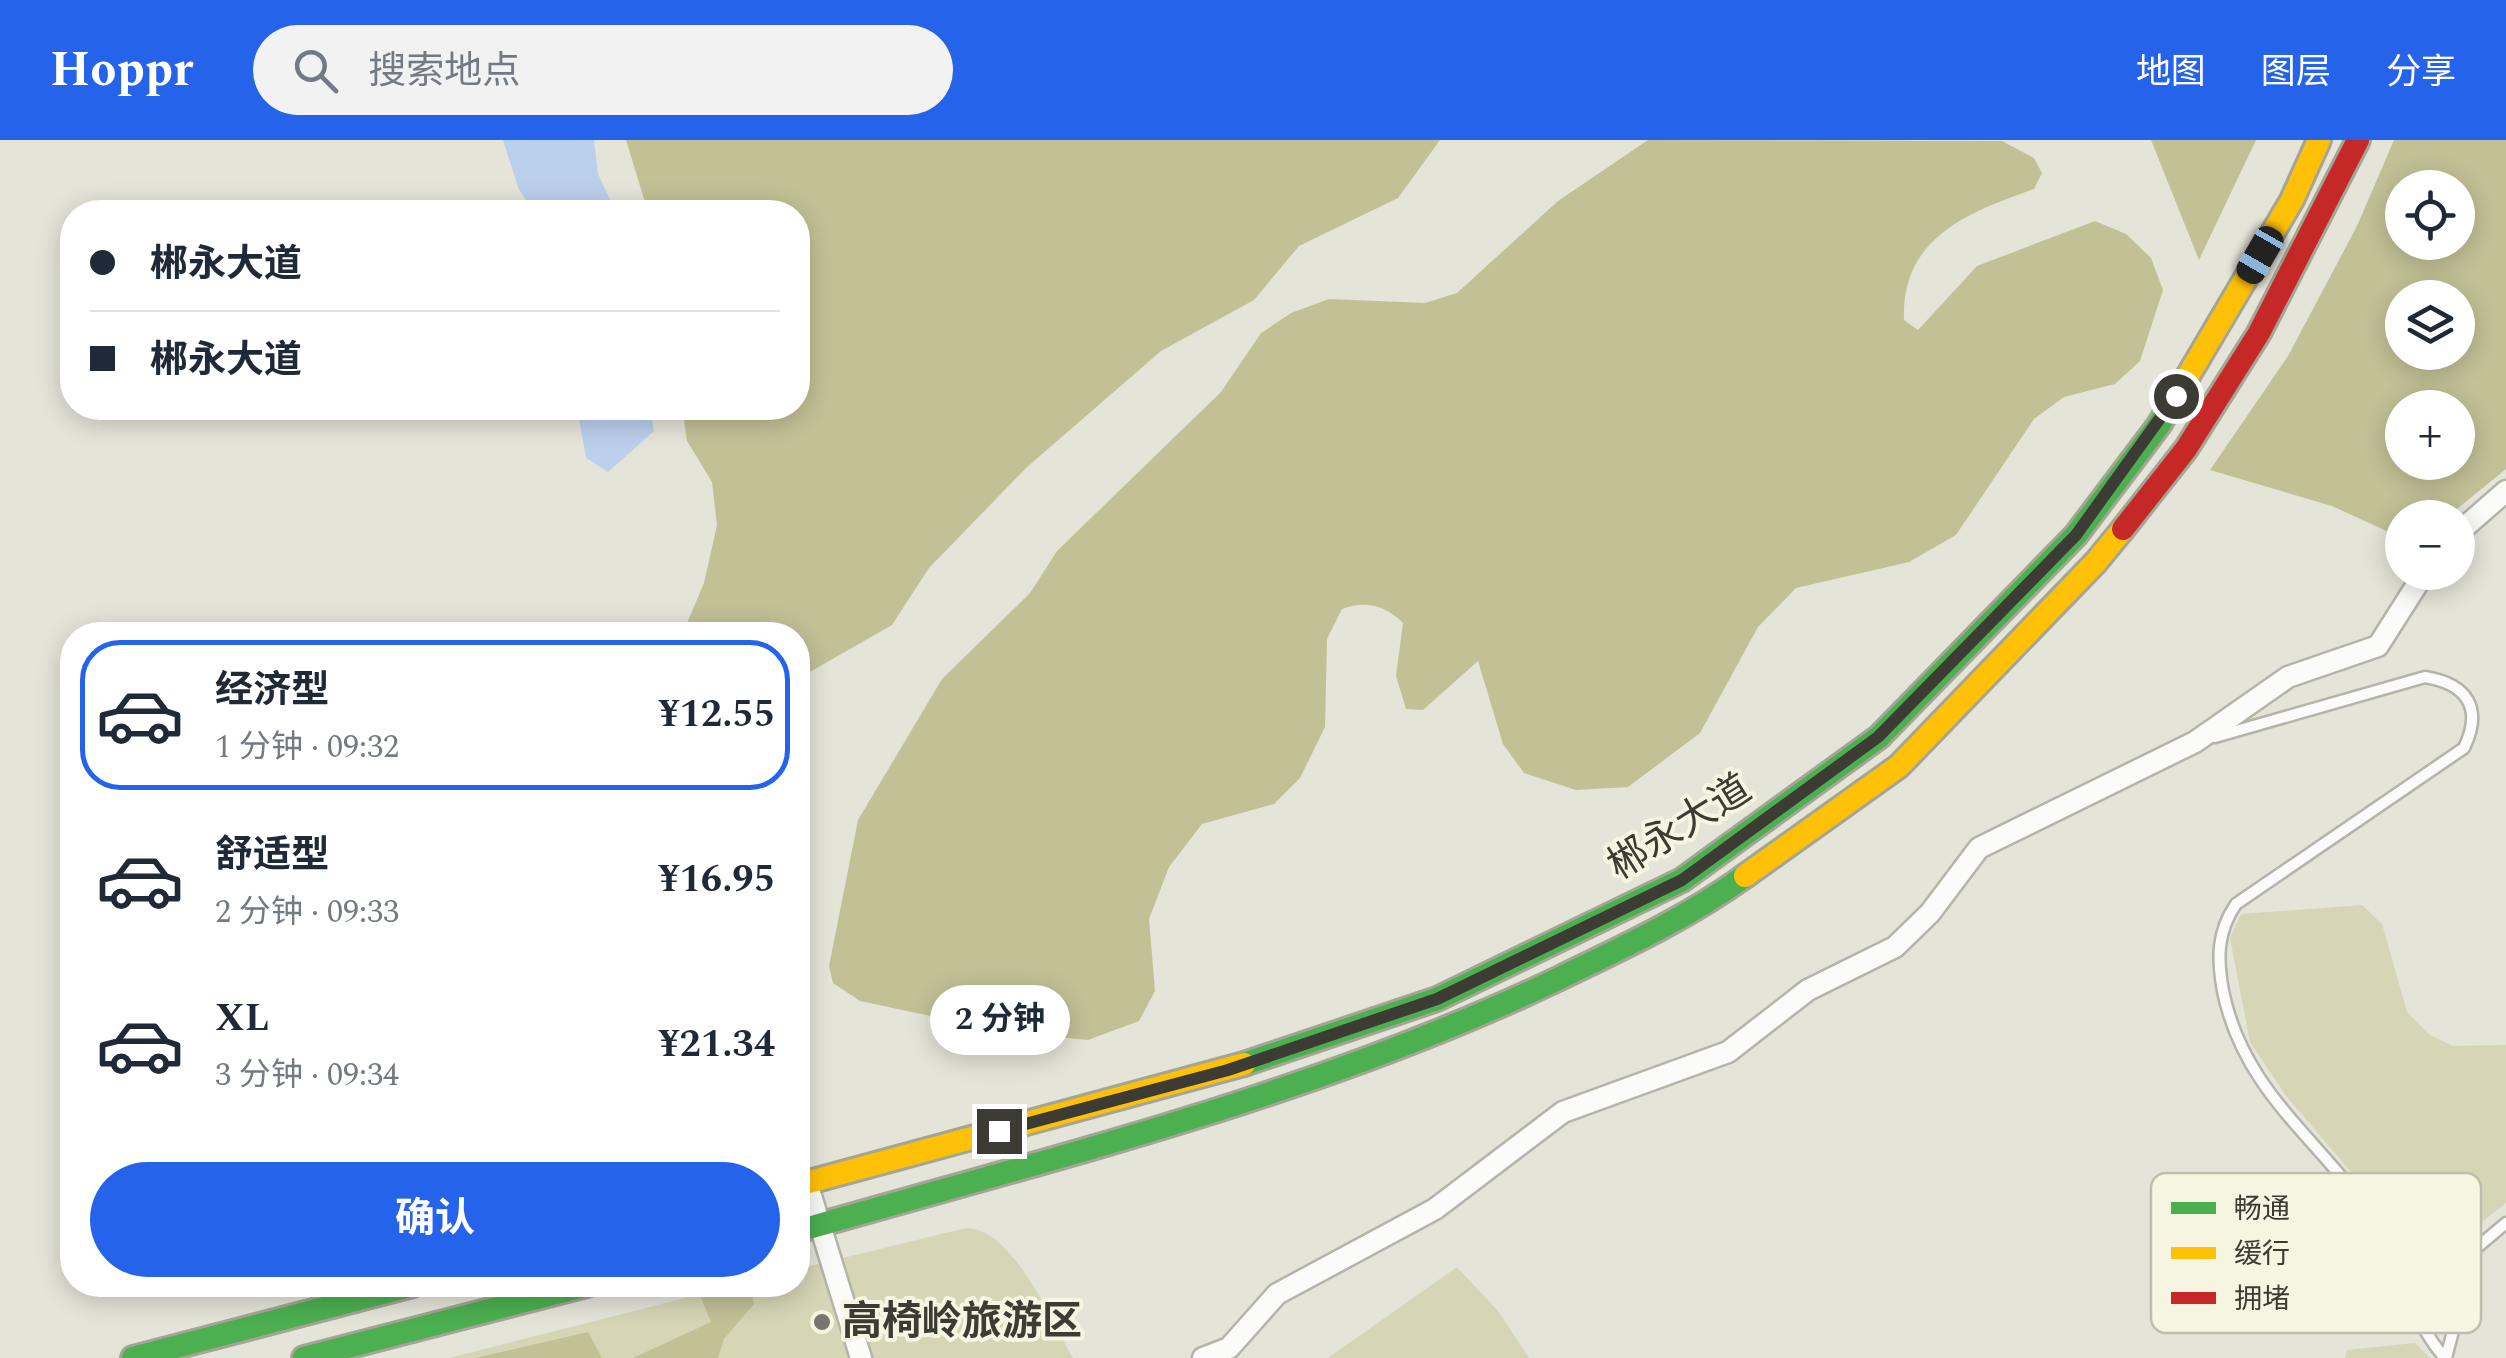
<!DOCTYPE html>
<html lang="zh">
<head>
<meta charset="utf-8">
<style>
  body { margin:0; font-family:Spectral,"Noto Sans SC",serif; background:#f2f2f3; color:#1f2937; height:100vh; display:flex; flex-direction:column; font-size:38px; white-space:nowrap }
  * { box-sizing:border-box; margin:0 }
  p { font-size:32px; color:#747a83 }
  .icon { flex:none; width:55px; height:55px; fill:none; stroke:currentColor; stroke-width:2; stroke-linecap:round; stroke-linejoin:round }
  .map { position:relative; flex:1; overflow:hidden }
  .details { position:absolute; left:60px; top:482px; width:750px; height:675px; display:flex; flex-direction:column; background:#fff; border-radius:40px; box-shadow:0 5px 25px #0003 }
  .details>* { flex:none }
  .hud { position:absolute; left:60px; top:60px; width:750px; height:220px; border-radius:40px; box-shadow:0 5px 25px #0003; display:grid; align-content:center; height:220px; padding:0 30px; background:#fff }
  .tools { position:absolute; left:2385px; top:30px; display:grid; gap:20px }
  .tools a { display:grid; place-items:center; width:90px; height:90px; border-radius:50%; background:#fff; box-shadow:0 5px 25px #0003; font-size:50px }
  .end { position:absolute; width:45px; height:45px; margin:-22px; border:12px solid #3c3c34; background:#fff; box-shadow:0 0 0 5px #fff }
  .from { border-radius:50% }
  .bubble { position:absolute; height:70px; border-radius:35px; background:#fff; box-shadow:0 5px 25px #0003; font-size:32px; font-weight:700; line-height:70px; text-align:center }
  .car { position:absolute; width:30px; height:60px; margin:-30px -15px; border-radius:12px; box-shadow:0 0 8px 2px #0007; background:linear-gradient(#222 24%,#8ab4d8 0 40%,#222 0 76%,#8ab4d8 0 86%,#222 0) }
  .hud b { display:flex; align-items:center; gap:35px; height:95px; font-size:38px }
  .hud b+b { border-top:2px solid #e0e1e3 }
  .hud i { width:25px; height:25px; background:#1f2937 }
  ul { padding:18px 0 0; list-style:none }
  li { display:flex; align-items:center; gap:30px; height:150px; margin:0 20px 15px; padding:0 10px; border:5px solid transparent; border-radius:40px }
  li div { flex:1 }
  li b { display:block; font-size:38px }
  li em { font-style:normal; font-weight:700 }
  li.on { border-color:#2563eb }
  li>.icon { width:90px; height:90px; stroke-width:1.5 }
  .button { display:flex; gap:20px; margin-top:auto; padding:20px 30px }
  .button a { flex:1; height:115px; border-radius:60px; background:#2563eb; color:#fff; font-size:40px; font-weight:700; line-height:115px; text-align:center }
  header { display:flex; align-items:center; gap:60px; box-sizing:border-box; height:140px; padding:0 50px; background:#2563eb; color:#fff }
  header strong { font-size:48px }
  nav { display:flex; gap:55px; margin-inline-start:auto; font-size:35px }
  .search { width:700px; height:90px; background:#f2f2f3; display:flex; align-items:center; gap:25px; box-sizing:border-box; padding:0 35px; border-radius:55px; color:#747a83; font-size:38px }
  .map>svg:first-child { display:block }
  .green { fill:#d6d5b6 }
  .forest { fill:#c2c196; fill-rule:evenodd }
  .water { fill:#bbd0ed }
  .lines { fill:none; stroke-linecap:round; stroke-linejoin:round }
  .lane-casing { stroke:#b4b4ab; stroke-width:15 }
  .street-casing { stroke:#b4b4ab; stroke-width:25 }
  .fast-casing { stroke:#a5a595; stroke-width:28 }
  .slow-casing { stroke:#a5a595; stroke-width:28 }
  .jam-casing { stroke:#a5a595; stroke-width:28 }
  .lane { stroke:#fbfbf9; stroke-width:10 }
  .street { stroke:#fbfbf9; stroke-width:20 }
  .fast { stroke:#4caf50; stroke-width:22 }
  .slow { stroke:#ffc107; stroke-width:22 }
  .jam { stroke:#c62828; stroke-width:22 }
  .route { stroke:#3c3c34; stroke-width:12 }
  .poi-dot { fill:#77776e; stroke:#f5f5e1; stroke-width:4 }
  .labels { text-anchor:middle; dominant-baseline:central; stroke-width:8; stroke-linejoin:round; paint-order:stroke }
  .street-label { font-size:40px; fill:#3c3c34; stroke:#f5f5e1 }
  .poi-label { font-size:40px; font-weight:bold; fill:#3c3c34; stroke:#f5f5e1; text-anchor:start }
  .key { fill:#f5f5e1; stroke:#bebead; stroke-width:2.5 }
  .key-label { font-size:28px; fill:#3c3c34 }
</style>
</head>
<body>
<header>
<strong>Hoppr</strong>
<div class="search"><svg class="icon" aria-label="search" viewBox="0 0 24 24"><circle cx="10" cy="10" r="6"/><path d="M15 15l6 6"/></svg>搜索地点</div>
<nav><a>地图</a><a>图层</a><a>分享</a></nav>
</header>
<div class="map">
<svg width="2506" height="1218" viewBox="0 0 2506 1218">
  <rect width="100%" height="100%" fill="#e4e4d9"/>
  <path class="green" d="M2362 765 2382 784 2407 872 2430 895 2453 906 2506 905V1063C2486 1080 2457 1096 2452 1123 2449 1142 2456 1163 2443 1178L2429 1176 2421 1168 2391 1087 2368 1052 2287 957 2250 902 2230 798 2241 774Z
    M966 1088C1013 1088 1051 1181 1073 1218H449L736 1145H798V1129Z
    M1457 1127 1498 1171 1529 1218H1328Z
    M2415 1203 2430 1218H2345L2347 1210Z"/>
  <path class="forest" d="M626 0H1440L1398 58 1299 106 1254 160 1161 211 1026 328 929 428 892 485 801 537 798 545V495H682L704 443 717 385 712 342 687 301 682 268H798V72H648Z
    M1648 0 2002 1 2034 18 2042 33 2034 49C1969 72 1901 97 1904 180L1918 190 1977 126 2095 81 2126 94 2151 118 2163 150 2140 221 2115 244 2064 257 2034 279 1956 395 1909 422 1796 448 1758 487 1700 593 1628 647 1576 650 1524 633 1503 604 1478 521 1423 570 1406 569 1396 536 1403 483C1386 465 1364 460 1342 469L1327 499 1325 587 1300 638 1274 664 1202 684 1169 727 1149 779 1155 851 1139 881 1088 900 1006 892 860 861 833 843 829 826 858 680 942 539 1030 453 1057 411 1221 252 1261 193 1291 173 1329 159 1425 163 1457 153 1558 61Z
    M2151 0H2256L2199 120Z
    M2394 0H2506V329L2447 377 2402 378V398L2332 366 2210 330 2288 216 2357 86ZM2402 48H2458V102H2402ZM2402 158H2458V212H2402ZM2402 268H2458V322H2402Z
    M750 1145 754 1164 724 1199 718 1218H633L711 1182 701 1158Z
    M588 1192 602 1218H475Z"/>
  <path class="water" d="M503 0H594L598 34 616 72H535L519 50Z
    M577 268H650L654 291 608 332 586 318Z"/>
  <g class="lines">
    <defs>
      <path id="lane" d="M2215 597 2425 537C2468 544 2483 569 2464 608L2236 764C2217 792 2217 818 2223 851 2245 959 2329 1004 2380 1090 2406 1134 2410 1179 2445 1218
        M2446 1218 2474 1110 2506 1083"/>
      <path id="street" d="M2458 393 2506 351
        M807 1043 861 1218
        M1203 1218 1229 1208 1277 1154 1435 1069 1563 972 1728 912 1808 850 1895 807 1930 773 1979 708 2195 602 2288 537 2378 506 2425 432"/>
      <path id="fast" d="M1244 924 1437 859 1682 740 1879 597 2076 395 2159 285 2188 236
        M798 1091C1055 1017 1318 954 1560 838 1624 807 1687 778 1745 736
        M133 1218 413 1145
        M304 1218 587 1145"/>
      <path id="slow" d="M2188 236 2292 60 2319 0
        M1745 736 1899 626 2096 422 2123 389
        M798 1045 1244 924"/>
      <path id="jam" d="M2123 389 2186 309 2259 193 2358 0"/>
    </defs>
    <use href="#lane" class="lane-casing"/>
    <use href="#street" class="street-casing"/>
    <use href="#fast" class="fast-casing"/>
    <use href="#slow" class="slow-casing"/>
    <use href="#jam" class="jam-casing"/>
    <use href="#lane" class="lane"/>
    <use href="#street" class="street"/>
    <use href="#fast" class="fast"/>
    <use href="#slow" class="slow"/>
    <use href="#jam" class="jam"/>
  </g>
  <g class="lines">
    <path class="route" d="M999 991 1228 930 1437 859 1682 740 1878 597 2076 395 2176 256"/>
  </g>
  <circle class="poi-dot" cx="822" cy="1182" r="10"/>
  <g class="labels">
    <g class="street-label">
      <text transform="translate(1680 688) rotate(-32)">郴永大道</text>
    </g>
    <g class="poi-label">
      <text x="842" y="1182">高椅岭旅游区</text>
    </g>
  </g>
  <rect x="2151" y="1033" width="330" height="160" rx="15" class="key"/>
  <rect x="2171" y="1062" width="45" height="12" fill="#4caf50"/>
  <rect x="2171" y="1107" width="45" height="12" fill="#ffc107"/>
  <rect x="2171" y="1152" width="45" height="12" fill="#c62828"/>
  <g class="key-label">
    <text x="2234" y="1078">畅通</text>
    <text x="2234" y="1123">缓行</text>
    <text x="2234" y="1168">拥堵</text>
  </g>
</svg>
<div class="tools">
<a><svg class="icon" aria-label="locate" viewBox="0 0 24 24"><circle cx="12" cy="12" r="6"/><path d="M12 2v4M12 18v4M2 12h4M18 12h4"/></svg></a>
<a><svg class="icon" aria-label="layers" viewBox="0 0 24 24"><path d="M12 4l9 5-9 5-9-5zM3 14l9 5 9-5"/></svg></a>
<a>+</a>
<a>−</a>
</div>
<i class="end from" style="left:2176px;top:256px"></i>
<i class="end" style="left:999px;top:991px"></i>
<div class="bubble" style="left:930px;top:845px;width:140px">2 分钟</div>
<i class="car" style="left:2260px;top:115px;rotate:210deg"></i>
<div class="hud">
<b><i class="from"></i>郴永大道</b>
<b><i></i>郴永大道</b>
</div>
<section class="details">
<ul>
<li class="on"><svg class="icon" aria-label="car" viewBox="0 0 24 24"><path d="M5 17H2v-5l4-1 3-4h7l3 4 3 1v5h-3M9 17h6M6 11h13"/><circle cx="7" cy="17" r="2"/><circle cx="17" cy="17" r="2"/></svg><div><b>经济型</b><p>1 分钟 · 09:32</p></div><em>¥12.55</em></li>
<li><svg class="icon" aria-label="car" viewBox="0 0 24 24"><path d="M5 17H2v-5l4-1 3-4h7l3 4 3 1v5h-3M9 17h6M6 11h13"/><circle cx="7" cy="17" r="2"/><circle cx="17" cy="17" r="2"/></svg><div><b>舒适型</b><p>2 分钟 · 09:33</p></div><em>¥16.95</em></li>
<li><svg class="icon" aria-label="car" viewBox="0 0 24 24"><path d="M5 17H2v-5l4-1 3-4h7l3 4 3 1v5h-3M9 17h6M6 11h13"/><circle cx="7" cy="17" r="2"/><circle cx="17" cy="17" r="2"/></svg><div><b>XL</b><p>3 分钟 · 09:34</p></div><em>¥21.34</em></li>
</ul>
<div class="button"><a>确认</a></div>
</section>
</div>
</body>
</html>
